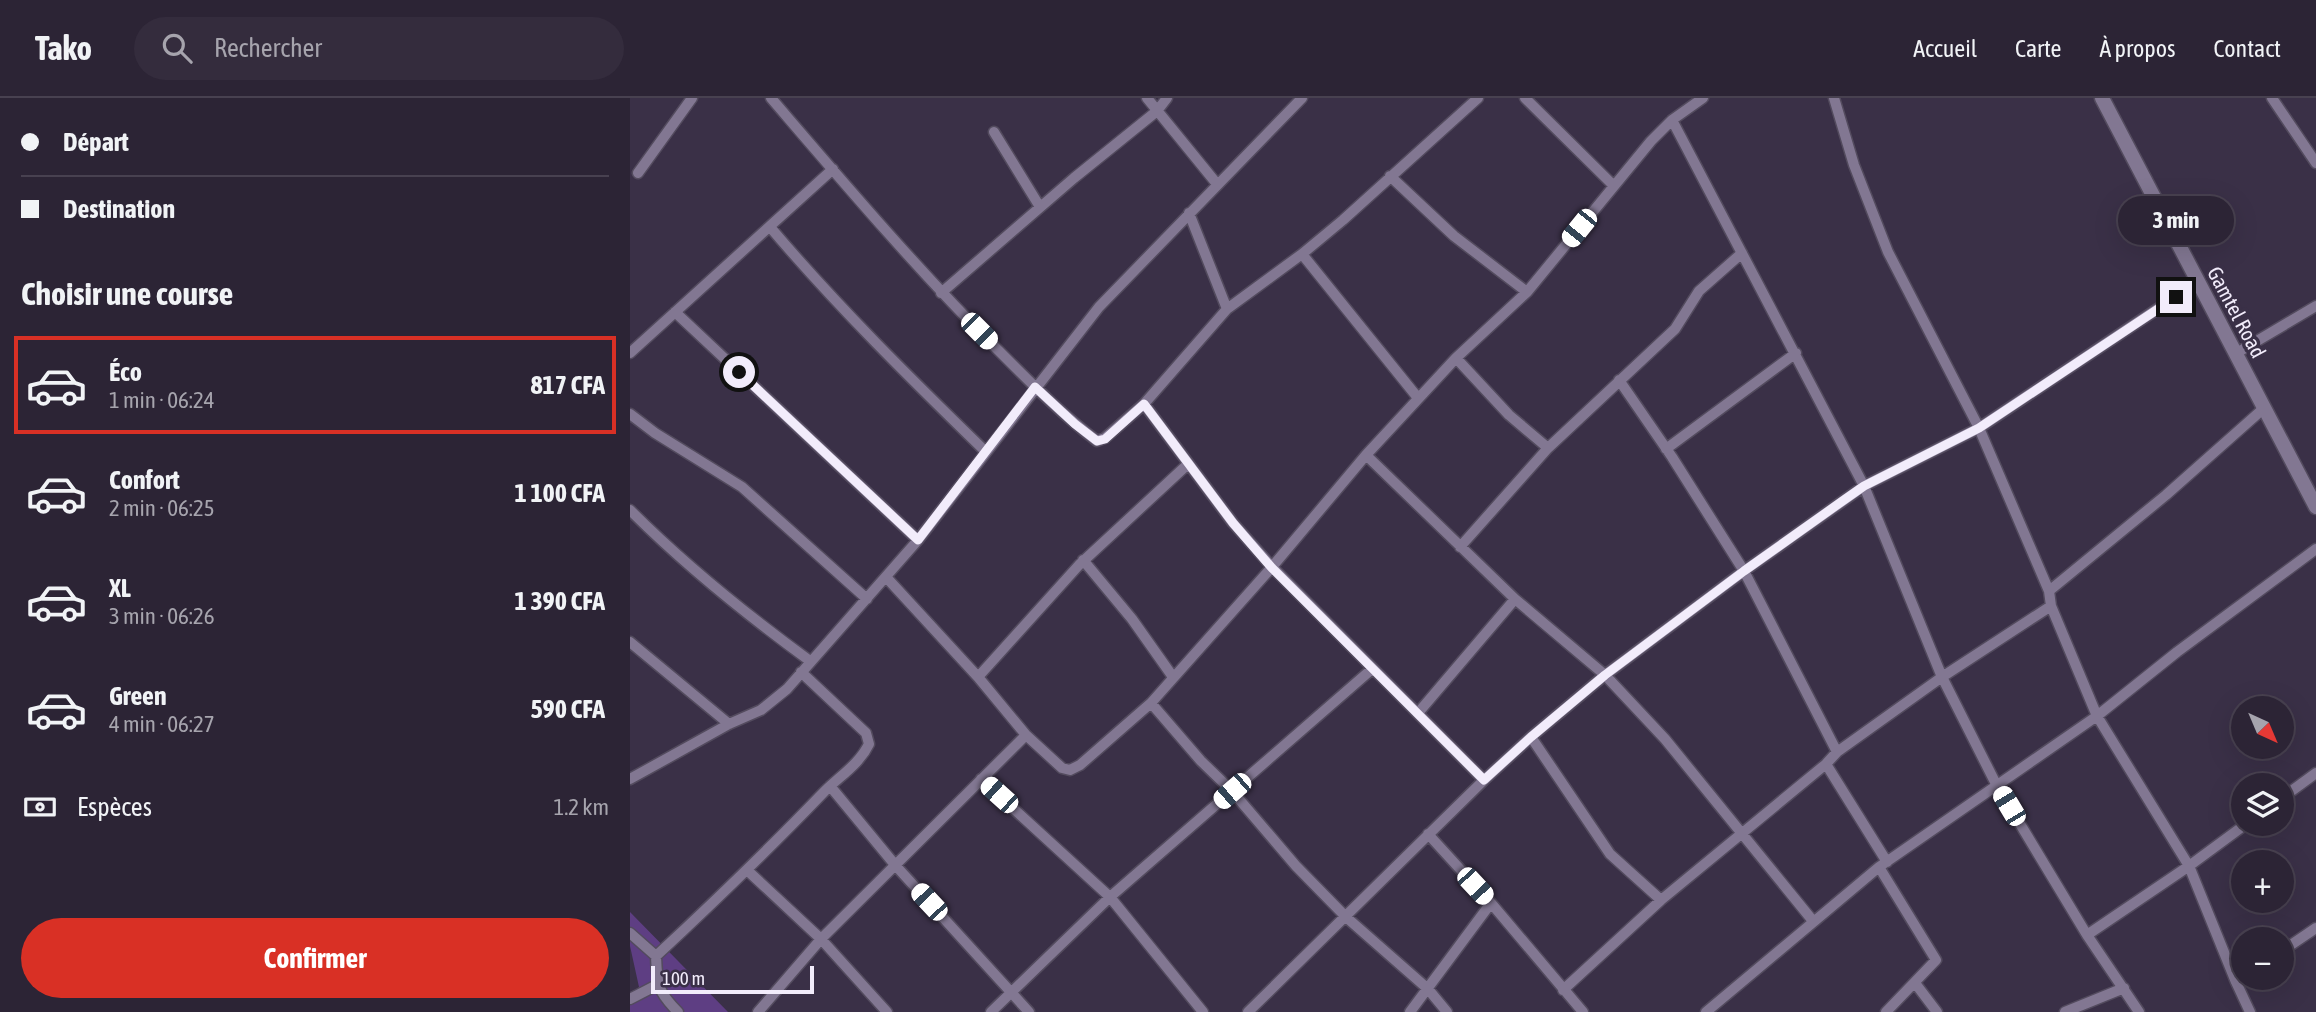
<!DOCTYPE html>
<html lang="fr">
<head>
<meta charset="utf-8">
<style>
  body { margin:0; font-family:"Asap Condensed",sans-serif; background:#342c3d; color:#f1f3f6; height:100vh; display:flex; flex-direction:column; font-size:26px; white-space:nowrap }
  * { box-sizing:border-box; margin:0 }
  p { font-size:23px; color:#a6a4ad }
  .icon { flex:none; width:38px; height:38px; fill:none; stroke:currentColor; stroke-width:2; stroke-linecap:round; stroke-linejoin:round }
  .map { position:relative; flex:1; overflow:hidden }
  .sheet { display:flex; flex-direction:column; background:#2c2435; width:630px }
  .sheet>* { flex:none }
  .top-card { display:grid; align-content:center; height:154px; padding:0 21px; background:#2c2435 }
  .needle { width:46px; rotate:136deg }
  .buttons { position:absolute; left:1601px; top:598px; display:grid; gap:14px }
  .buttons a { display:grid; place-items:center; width:63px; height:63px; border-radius:50%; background:#2c2435; box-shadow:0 7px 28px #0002,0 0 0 2px #484150; font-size:35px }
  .scale { position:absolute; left:21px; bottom:18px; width:163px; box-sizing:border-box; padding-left:7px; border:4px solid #f2ecfb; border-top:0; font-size:19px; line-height:24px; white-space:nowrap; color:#f2ecfb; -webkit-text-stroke:5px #3a3047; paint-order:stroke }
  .end { position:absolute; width:32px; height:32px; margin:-16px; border:9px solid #f2ecfb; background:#111; box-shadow:0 0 0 4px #111 }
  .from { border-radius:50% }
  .bubble { position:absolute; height:49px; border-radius:24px; background:#2c2435; box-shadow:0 7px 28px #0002,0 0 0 2px #484150; font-size:23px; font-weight:700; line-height:49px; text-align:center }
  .car { position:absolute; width:21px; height:42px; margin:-21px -10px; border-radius:9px; box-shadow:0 0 5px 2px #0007; background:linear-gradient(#fff 24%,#345 0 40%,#fff 0 76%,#345 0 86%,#fff 0) }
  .top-card b { display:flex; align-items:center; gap:24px; height:66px; font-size:26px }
  .top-card b+b { border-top:2px solid #484150 }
  .top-card i { width:18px; height:18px; background:#f1f3f6 }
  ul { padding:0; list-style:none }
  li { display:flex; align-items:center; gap:21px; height:98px; margin:0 14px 10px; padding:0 7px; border:4px solid transparent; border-radius:0px }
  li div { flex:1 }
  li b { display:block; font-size:26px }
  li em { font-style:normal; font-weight:700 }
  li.on { border-color:#d93025 }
  li>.icon { width:63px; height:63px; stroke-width:1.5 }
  h2 { padding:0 21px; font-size:32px; line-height:84px }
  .pay { display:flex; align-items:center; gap:18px; height:77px; padding:0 21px; font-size:26px }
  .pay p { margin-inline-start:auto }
  .button { display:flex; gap:14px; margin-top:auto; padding:14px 21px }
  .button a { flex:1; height:80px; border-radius:42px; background:#d93025; color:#fff; font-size:28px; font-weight:700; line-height:80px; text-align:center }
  header { display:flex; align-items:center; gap:42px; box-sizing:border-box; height:98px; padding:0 35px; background:#2c2435; border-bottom:2px solid #484150 }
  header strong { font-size:33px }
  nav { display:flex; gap:38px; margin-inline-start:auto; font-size:24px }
  .search { width:490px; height:63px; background:#342c3d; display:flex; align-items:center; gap:18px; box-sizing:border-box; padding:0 24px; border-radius:38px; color:#a6a4ad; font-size:26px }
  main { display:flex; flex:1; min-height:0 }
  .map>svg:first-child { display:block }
  .green { fill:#5e3e83 }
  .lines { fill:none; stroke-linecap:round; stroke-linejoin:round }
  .minor-casing { stroke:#534b5e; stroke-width:13 }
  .tertiary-casing { stroke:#534b5e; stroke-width:17 }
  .minor { stroke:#827792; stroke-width:10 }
  .tertiary { stroke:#827792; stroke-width:14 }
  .route { stroke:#f2ecfb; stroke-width:9 }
  .labels { text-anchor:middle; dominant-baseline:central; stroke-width:7; stroke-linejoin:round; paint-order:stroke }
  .street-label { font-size:21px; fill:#f2ecfb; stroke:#3a3047 }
</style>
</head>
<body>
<header>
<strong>Tako</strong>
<div class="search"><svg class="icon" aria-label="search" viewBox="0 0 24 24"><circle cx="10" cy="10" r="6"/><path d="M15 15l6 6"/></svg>Rechercher</div>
<nav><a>Accueil</a><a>Carte</a><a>À propos</a><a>Contact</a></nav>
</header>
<main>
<section class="sheet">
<div class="top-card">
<b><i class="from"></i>Départ</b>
<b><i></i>Destination</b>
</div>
<h2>Choisir une course</h2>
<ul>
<li class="on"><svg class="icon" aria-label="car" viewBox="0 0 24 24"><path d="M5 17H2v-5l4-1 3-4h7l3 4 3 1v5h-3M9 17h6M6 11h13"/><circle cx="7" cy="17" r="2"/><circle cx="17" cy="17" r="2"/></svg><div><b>Éco</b><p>1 min · 06:24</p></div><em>817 CFA</em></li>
<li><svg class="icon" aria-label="car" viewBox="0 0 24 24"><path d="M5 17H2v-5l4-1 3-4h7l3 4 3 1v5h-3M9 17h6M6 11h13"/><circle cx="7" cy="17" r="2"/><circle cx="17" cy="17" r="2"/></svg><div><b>Confort</b><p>2 min · 06:25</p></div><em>1 100 CFA</em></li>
<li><svg class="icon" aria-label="car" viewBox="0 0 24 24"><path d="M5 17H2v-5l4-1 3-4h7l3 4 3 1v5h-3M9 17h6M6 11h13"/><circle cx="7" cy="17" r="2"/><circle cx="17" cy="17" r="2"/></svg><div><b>XL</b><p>3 min · 06:26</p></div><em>1 390 CFA</em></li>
<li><svg class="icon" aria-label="car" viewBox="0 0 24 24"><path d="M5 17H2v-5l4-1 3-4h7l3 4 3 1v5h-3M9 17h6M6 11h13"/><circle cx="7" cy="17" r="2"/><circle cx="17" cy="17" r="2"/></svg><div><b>Green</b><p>4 min · 06:27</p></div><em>590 CFA</em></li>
</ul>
<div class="pay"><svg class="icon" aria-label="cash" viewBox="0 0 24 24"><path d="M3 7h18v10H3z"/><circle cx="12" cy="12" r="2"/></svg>Espèces<p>1.2 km</p></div>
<div class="button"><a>Confirmer</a></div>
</section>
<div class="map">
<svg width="1686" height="914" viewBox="0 0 1686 914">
  <rect width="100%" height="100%" fill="#3a3047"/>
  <path class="green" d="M0 814 98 914H0V900L9 889 0 848Z"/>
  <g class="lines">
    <defs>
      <path id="minor" d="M141 0C214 85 286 170 365 249 398 282 430 315 467 343L475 340 514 306 597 211 672 156 713 122 848 0
        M517 0 587 86
        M895 0 983 87
        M1204 0 1224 67 1258 154 1349 330 1419 493 1421 508 1467 618 1559 768 1606 884 1620 914
        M1642 0 1686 65
        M1042 22 1234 388 1312 579 1366 686 1457 837 1509 914
        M364 34 410 109
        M8 75 62 0
        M760 78 824 138 897 194
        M559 115 597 211
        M140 129C207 208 281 281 355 353
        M672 156 788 300
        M311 195 444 80 527 13 537 0
        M45 214 288 442
        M0 255 203 71
        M1605 256 1686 208
        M826 260 879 317 918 350
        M989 282 1042 359 1114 473 1207 654
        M514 306 603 425 642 469 854 682
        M0 316 25 335 112 389 237 501
        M1036 351 1166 255
        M736 357 885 501 975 577 1035 641 1183 823
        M0 412C55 467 117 517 180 563
        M830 449 918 350 1045 231 1069 193 1112 155
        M453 462 502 521 543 579
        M256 479 348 579 396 637 432 670 440 672 450 667 521 605 642 469 736 357 826 260 897 194 1021 43 1042 22 1073 0
        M1419 493 1536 397 1633 311
        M0 544 99 626
        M348 579 449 467 558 366
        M521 605 571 663 602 693 666 768 716 819 798 891 817 914
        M788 615 885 501
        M901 639 980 756 1031 802
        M1196 666 1257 764
        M0 681 99 626 131 612 157 591 288 442 469 209 672 0
        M351 681 480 799 573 914
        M200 688 266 768 399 914
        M1652 700 1686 675
        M798 736 861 805 953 914
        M1249 769 1306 862 1256 914
        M118 773 191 841 257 914
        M0 835 26 858
        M1457 837 1559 768 1616 726
        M1652 853 1686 830
        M1285 885 1307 914
        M933 892 1031 802 1196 666 1207 654 1312 579 1421 508
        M0 901 27 887
        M48 914C27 893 27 886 26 858 83 805 138 752 192 696 208 679 229 667 239 646L236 635 171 574
        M128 914 191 841 396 637
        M361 914 480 799 742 571
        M618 914 854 682 901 639 975 577 1114 473 1234 388 1349 330 1568 184
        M780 914 861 805
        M1076 914 1249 769 1467 618 1547 554 1686 451
        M1435 914 1494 890"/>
      <path id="tertiary" d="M1472 0 1686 409"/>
    </defs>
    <use href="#minor" class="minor-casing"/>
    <use href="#tertiary" class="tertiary-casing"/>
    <use href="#minor" class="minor"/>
    <use href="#tertiary" class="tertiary"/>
  </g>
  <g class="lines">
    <path class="route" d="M109 274 288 442 405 289 445 326 467 343 475 341 514 306 603 425 642 470 854 682 901 639 975 577 1114 473 1214 402 1234 388 1349 330 1546 199"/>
  </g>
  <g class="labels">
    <g class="street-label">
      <text transform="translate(1607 214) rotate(62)">Gamtel Road</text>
    </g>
  </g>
</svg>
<div class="buttons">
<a><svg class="needle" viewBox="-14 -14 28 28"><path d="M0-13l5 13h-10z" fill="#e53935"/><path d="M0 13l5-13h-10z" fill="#a6a4ad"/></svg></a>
<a><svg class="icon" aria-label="layers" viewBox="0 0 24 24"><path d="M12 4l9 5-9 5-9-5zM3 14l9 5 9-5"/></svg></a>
<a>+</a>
<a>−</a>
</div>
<div class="scale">100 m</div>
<i class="end from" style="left:109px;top:274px"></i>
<i class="end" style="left:1546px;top:199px"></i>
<div class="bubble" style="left:1488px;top:98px;width:116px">3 min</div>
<i class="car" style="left:949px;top:130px;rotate:219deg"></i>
<i class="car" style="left:349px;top:233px;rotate:135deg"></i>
<i class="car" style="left:602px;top:693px;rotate:229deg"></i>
<i class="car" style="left:369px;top:697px;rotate:312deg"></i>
<i class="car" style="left:1379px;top:708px;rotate:329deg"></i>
<i class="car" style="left:845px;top:788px;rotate:137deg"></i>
<i class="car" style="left:299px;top:804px;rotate:317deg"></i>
</div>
</main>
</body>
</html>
